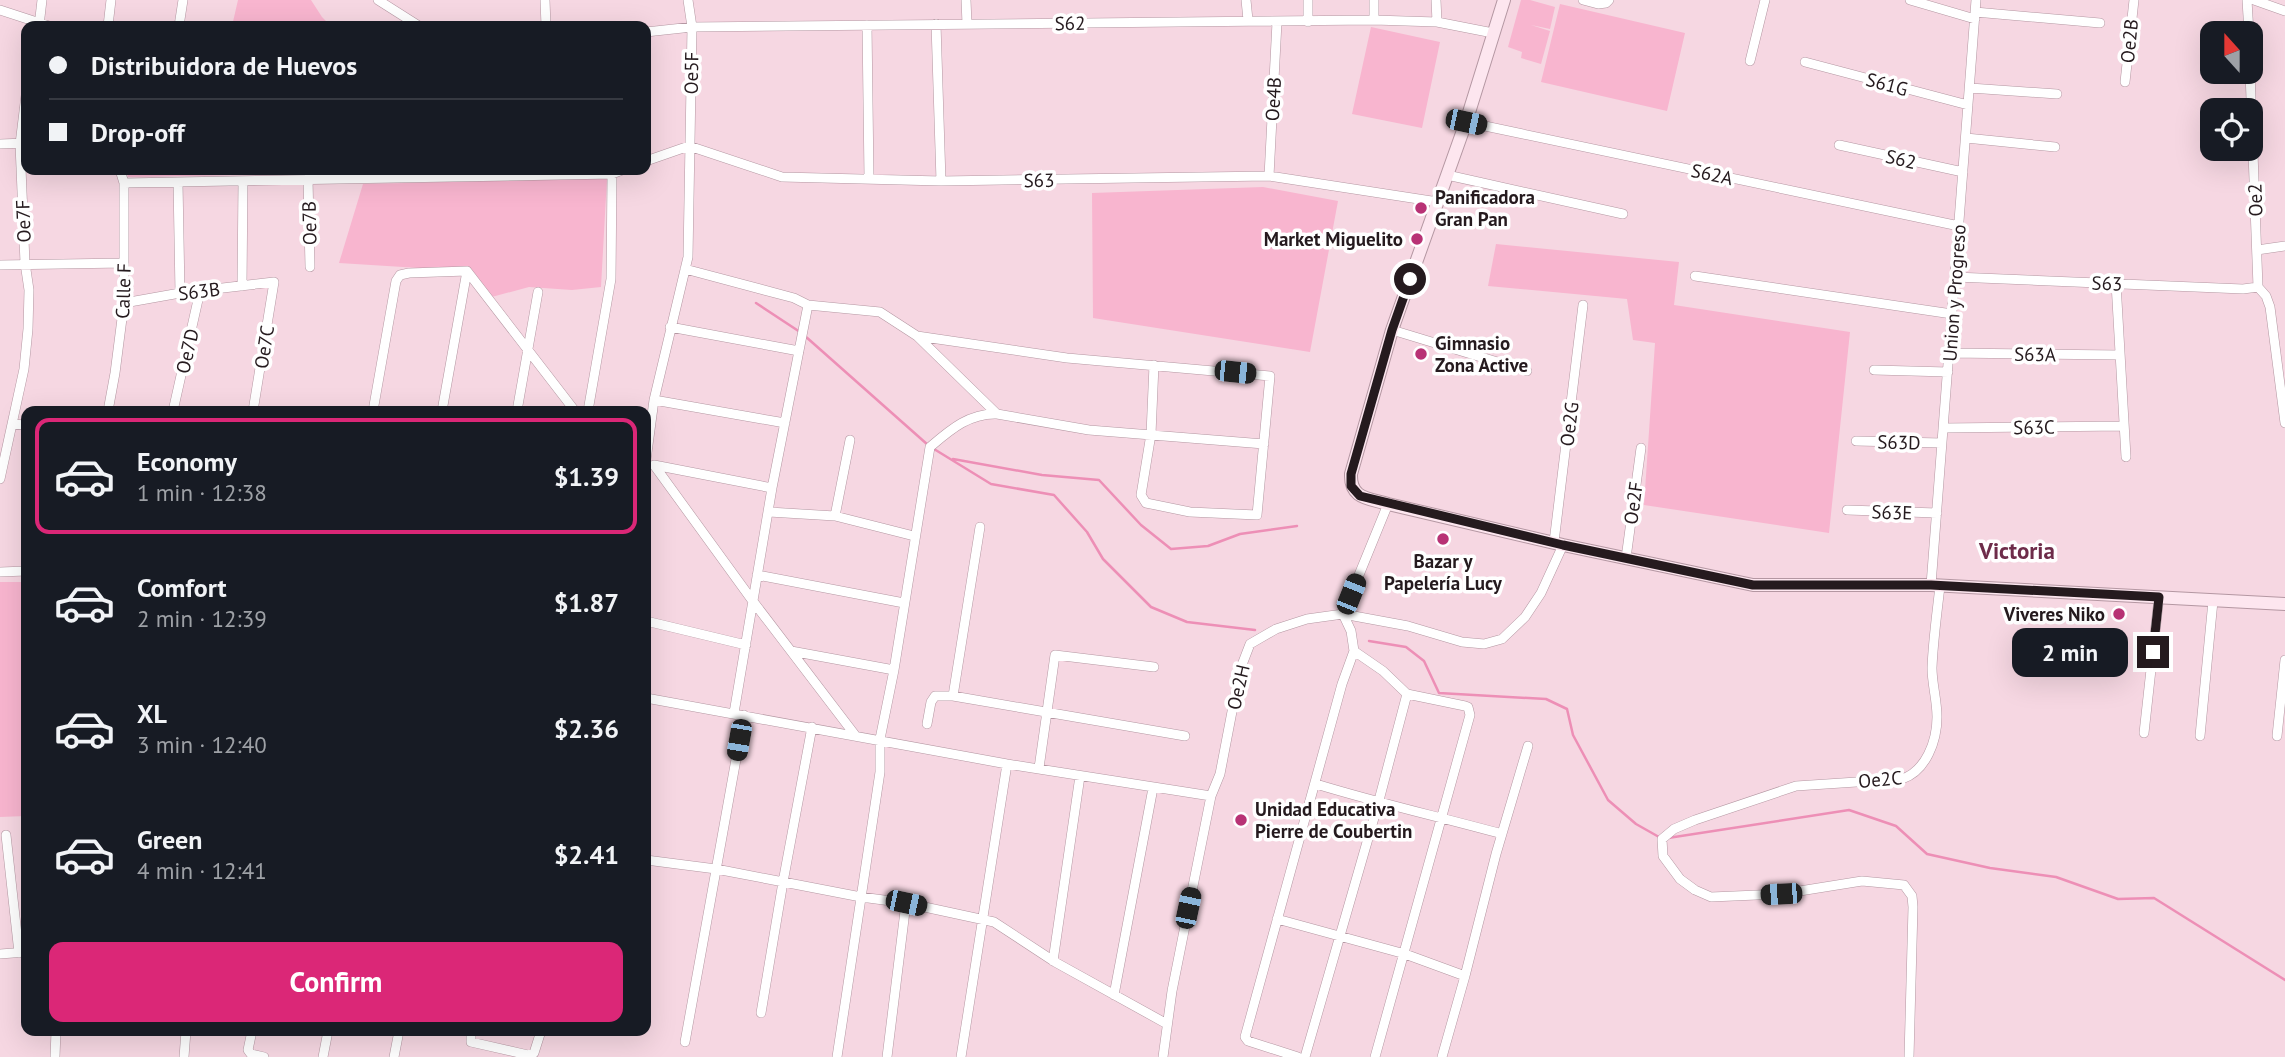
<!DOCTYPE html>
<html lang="en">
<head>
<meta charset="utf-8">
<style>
  body { margin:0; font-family:"PT Sans",sans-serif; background:#20242c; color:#f1f3f6; height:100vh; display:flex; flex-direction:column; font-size:26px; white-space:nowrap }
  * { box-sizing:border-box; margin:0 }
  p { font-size:23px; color:#9ea1a6 }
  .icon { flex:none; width:38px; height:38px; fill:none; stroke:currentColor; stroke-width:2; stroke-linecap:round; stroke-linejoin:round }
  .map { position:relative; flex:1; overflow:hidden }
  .drawer { position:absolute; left:21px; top:406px; width:630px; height:630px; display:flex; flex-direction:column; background:#171b24; border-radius:14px; box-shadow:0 7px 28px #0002 }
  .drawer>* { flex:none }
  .guide { position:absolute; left:21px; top:21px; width:630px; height:154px; border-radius:14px; box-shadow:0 7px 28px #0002; display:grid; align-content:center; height:154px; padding:0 28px; background:#171b24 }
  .needle { width:46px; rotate:339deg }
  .fabs { position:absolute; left:2200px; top:21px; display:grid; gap:14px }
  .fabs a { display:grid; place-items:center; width:63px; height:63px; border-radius:14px; background:#171b24; box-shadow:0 7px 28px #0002; font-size:35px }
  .end { position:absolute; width:32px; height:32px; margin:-16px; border:9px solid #251a1e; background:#fff; box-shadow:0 0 0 4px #fff }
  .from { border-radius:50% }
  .bubble { position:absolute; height:49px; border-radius:14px; background:#171b24; box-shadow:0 7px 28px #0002; font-size:23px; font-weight:700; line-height:49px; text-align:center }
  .car { position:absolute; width:21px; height:42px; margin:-21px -10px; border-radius:9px; box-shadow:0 0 5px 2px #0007; background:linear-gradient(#222 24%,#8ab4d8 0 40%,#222 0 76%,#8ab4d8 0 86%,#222 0) }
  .guide b { display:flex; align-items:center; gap:24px; height:66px; font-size:26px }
  .guide b+b { border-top:2px solid #363941 }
  .guide i { width:18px; height:18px; background:#f1f3f6 }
  ul { padding:12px 0 0; list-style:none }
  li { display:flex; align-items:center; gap:21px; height:116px; margin:0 14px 10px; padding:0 14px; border:4px solid transparent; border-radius:14px }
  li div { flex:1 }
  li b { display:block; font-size:26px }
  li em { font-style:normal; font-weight:700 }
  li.active { border-color:#db2777 }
  li>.icon { width:63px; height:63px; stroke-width:1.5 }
  .button { display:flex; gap:14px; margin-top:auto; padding:14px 28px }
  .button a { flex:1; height:80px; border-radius:14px; background:#db2777; color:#fff; font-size:28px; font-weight:700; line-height:80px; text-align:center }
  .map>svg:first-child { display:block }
  .green { fill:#f8b5cf }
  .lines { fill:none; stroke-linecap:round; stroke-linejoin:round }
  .stream { stroke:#ed8fb6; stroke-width:2.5 }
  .street-casing { stroke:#b497a2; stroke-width:10 }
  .secondary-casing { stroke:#b497a2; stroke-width:14 }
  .street { stroke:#fff; stroke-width:9 }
  .secondary { stroke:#fde6ef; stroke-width:12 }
  .route { stroke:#251a1e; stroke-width:9 }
  .poi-dot { fill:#b83275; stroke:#fff; stroke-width:2.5 }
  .labels { text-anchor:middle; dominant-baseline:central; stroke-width:7; stroke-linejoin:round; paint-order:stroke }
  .street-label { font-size:19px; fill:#251a1e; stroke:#fff }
  .poi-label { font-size:19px; font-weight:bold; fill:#251a1e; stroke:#fff; text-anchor:start }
  .quarter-label { font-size:23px; font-weight:bold; fill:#6e2c4a; stroke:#fff }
</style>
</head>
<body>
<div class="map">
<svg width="2285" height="1057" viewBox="0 0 2285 1057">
  <rect width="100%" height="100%" fill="#f6d7e2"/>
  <path class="green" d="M238 0H311L322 17 331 26H232Z
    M1521 0H1530L1555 7 1550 29 1531 25 1550 31 1541 64 1521 58 1522 52 1508 47Z
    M1560 4 1685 33 1667 111 1541 82Z
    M1371 27 1440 42 1422 128 1352 114Z
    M126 170H507L128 177Z
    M607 178 601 287 572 290 529 287 488 298 467 271 339 263 363 184Z
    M1263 187 1338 201 1310 352 1093 318 1092 193Z
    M1496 244 1679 262 1674 305 1850 332 1829 533 1644 505 1655 343 1633 340 1627 299 1488 286Z
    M26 582V816L0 817V582Z"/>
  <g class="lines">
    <path class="stream" d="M756 303 800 332
      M805 336 928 445
      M934 449 991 484 1054 495 1087 532 1103 559 1151 607 1187 622 1255 630
      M953 459 1042 475 1099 480 1141 525 1171 549 1208 546 1240 534 1297 526
      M1369 641 1406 647 1424 661 1439 693 1546 699 1567 709 1573 735 1608 800 1636 824 1659 837
      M1668 838 1849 810 1896 826 1927 854 1990 868 2056 877 2118 899 2154 898 2285 980"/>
    <defs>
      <path id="street" d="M378 0 419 26
        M545 0 546 26
        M966 0 967 24
        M1246 0 1248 20
        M1374 0V20
        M1436 0 1437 22
        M1583 0 1598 4 1606 3 1609 0
        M1910 0 1975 19
        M2247 0 2249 33
        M2254 0 2285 11
        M0 10 49 26
        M1975 12 2100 23
        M1308 22V0
        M936 24 941 181
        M867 25 869 178
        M39 26 42 0
        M108 26 111 0
        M179 26 183 0
        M646 32 692 27 1374 20 1437 22 1493 33
        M1750 61 1765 0
        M1805 62 1968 105
        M2250 72 2258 287
        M2125 82 2134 0
        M1970 88 2057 94
        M1466 122 1959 226
        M1966 138 2055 147
        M0 144 26 143
        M1839 145 1963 172
        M646 161 689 146 782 177 941 181 1269 176 1438 202
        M1447 175 1623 214
        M1269 176 1277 22
        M308 179 310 267
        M178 182 180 293
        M124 183 612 174 622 170
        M2257 250 2285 246
        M0 265 124 263
        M685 269 794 298 808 305 880 312 917 336 997 414 1089 430 1264 444
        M467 271 575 411
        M1695 276 1952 314
        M1955 277 2243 289 2258 287
        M2116 283 2126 457
        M242 286 243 181
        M2258 287 2266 296 2270 307 2285 423
        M124 303 180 293 274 282 253 411
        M670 327 799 351
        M1392 330 1527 371
        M917 336 1067 358 1270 376 1257 515 1190 512 1146 503 1141 495 1151 434 1154 365
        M1949 353 2120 355
        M1874 370 1948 372
        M654 400 785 423
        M108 411 115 373 124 303V183L120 170
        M173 411 200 291
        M373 411 396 281 400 275 409 273 467 271
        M442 411 467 271
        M517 411 538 292
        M588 411 611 279 612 174
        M12 424 26 425
        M1944 428 2124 426
        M1856 441 1942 443
        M646 460 654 400 688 257 692 27 688 0
        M654 465 752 600 855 735
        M654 465 772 488
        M646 476V509
        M0 479 24 369 28 329 29 290 25 263 20 144 26 95
        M1847 510 1937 513
        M769 512 835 516 914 536
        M835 516 850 440
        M1554 542 1583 305
        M1626 558 1641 448
        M0 572 26 571
        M757 575 904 603
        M1931 585 1976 0
        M646 621 746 645
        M791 651 894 670
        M953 696 980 527
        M646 698 1007 764 1211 796
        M734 713 772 488 808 305
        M927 724 931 702 935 696H953L1185 736
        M2144 733 2159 597
        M2200 736 2213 601
        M2277 736 2285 660
        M1039 768 1055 655 1154 667
        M1316 784C1378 803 1440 817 1502 834
        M6 835 19 953
        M646 860 716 869 861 897 906 903 994 922 1055 962 1167 1024
        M1277 919 1405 954 1465 976 1442 1057
        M0 954 26 952
        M1053 961 1080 776
        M1465 976 1496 854 1528 746
        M1114 995 1153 788
        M761 1013 783 882 812 727
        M252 1031 248 1050 251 1054 264 1057
        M471 1031V1042L528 1055 534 1053 541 1031
        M685 1042 744 715
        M55 1057 56 1031
        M184 1057 186 1031
        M323 1057 328 1031
        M394 1057 399 1031
        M837 1057 880 772V739L894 670 930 447C950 430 969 413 997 414
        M887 1057 906 903
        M961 1057 1007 764
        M1163 1057 1172 991 1211 796 1220 774 1240 670 1250 644 1276 629 1307 619 1343 614 1408 626 1462 642 1484 644 1502 639 1525 617 1541 593 1563 545
        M1298 1057 1248 1041 1245 1037 1342 684 1354 651
        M1305 1057 1378 804 1407 694 1383 671 1354 651 1351 631 1343 614 1388 504
        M1375 1057 1470 715 1468 707 1465 706 1407 694
        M1909 1057 1913 907 1912 896 1904 885 1862 881 1781 894 1711 897 1695 890 1680 879 1663 856 1662 839 1674 829 1695 820 1796 786 1902 779C1926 771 1937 741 1937 717 1937 700 1932 684 1932 668 1933 641 1937 613 1940 586"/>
      <path id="secondary" d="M1504 0 1466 122 1392 330 1351 474C1350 499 1368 498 1388 504L1563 545 1753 585H1931L2285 604"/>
    </defs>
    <use href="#street" class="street-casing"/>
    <use href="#secondary" class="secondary-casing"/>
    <use href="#street" class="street"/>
    <use href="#secondary" class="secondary"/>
  </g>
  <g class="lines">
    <path class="route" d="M1410 279 1392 330 1351 474V486L1360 496 1563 545 1753 585H1931L2159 597 2153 652"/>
  </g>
  <g class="poi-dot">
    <circle cx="1421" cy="208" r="7"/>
    <circle cx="1417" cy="239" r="7"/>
    <circle cx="1421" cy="354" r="7"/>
    <circle cx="1443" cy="539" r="7"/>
    <circle cx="2119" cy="614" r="7"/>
    <circle cx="1241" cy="820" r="7"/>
  </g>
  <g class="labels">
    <g class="street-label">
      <text transform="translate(1070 23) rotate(-1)">S62</text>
      <text transform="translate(2129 41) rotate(-84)">Oe2B</text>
      <text transform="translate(691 73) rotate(-89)">Oe5F</text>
      <text transform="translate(1887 84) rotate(15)">S61G</text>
      <text transform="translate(1273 99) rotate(-87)">Oe4B</text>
      <text transform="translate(1901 159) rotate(13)">S62</text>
      <text transform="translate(1712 174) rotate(12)">S62A</text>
      <text transform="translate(1039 180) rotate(-1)">S63</text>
      <text transform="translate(2255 200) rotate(-92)">Oe2</text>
      <text transform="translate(23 221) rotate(-92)">Oe7F</text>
      <text transform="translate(309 223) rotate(-91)">Oe7B</text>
      <text transform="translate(2107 283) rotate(2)">S63</text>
      <text transform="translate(123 291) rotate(-88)">Calle F</text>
      <text transform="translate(199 291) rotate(-7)">S63B</text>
      <text transform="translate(1954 293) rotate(-86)">Union y Progreso</text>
      <text transform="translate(264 347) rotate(-81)">Oe7C</text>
      <text transform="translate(187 351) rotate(-77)">Oe7D</text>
      <text transform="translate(2035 354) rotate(1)">S63A</text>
      <text transform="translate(1569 424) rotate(-83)">Oe2G</text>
      <text transform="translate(2034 427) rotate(-1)">S63C</text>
      <text transform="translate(1899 442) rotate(1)">S63D</text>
      <text transform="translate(1633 503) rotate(-82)">Oe2F</text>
      <text transform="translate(1892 512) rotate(2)">S63E</text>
      <text transform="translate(1238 687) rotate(-77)">Oe2H</text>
      <text transform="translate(1880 779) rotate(-5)">Oe2C</text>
    </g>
    <g class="poi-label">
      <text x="1435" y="197">Panificadora<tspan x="1435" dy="22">Gran Pan</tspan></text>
      <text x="1403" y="239" text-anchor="end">Market Miguelito</text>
      <text x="1435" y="343">Gimnasio<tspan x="1435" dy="22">Zona Active</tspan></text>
      <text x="1443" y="561" text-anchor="middle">Bazar y<tspan x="1443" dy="22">Papelería Lucy</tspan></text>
      <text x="2105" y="614" text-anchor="end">Viveres Niko</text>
      <text x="1255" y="809">Unidad Educativa<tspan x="1255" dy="22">Pierre de Coubertin</tspan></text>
    </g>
    <g class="quarter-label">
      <text x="2017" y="550">Victoria</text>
    </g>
  </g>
</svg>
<div class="fabs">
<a><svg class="needle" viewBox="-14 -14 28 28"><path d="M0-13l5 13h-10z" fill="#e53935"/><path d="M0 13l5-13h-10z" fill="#9ea1a6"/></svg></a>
<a><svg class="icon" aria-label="locate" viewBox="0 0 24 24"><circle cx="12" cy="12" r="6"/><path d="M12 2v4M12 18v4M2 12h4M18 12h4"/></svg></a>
</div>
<i class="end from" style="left:1410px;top:279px"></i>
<i class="end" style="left:2153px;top:652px"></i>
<div class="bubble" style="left:2012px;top:628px;width:116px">2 min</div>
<i class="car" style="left:1466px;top:122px;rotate:102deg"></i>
<i class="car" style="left:1235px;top:372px;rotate:96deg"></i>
<i class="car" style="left:1351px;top:594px;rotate:22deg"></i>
<i class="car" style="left:739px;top:740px;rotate:190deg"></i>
<i class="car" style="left:1781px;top:894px;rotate:267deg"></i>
<i class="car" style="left:906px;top:903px;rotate:102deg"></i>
<i class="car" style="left:1188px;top:908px;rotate:12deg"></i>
<div class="guide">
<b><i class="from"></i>Distribuidora de Huevos</b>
<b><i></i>Drop-off</b>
</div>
<section class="drawer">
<ul>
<li class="active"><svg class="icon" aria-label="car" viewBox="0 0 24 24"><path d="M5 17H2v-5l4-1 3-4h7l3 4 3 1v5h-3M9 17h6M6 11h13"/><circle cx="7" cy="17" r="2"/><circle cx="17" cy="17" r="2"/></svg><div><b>Economy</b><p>1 min · 12:38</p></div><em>$1.39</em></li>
<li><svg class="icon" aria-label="car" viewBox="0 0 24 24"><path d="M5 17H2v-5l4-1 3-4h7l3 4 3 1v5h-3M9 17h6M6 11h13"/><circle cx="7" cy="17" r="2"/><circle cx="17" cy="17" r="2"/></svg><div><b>Comfort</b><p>2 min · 12:39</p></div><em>$1.87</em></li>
<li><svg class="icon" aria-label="car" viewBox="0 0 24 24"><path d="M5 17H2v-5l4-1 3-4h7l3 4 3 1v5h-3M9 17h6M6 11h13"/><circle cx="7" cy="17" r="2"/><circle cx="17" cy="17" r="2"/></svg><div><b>XL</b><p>3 min · 12:40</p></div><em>$2.36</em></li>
<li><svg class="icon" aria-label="car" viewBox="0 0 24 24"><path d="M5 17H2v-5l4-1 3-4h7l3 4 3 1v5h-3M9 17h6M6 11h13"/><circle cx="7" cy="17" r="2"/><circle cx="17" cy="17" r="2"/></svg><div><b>Green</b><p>4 min · 12:41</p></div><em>$2.41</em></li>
</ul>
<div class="button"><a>Confirm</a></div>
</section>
</div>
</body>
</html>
